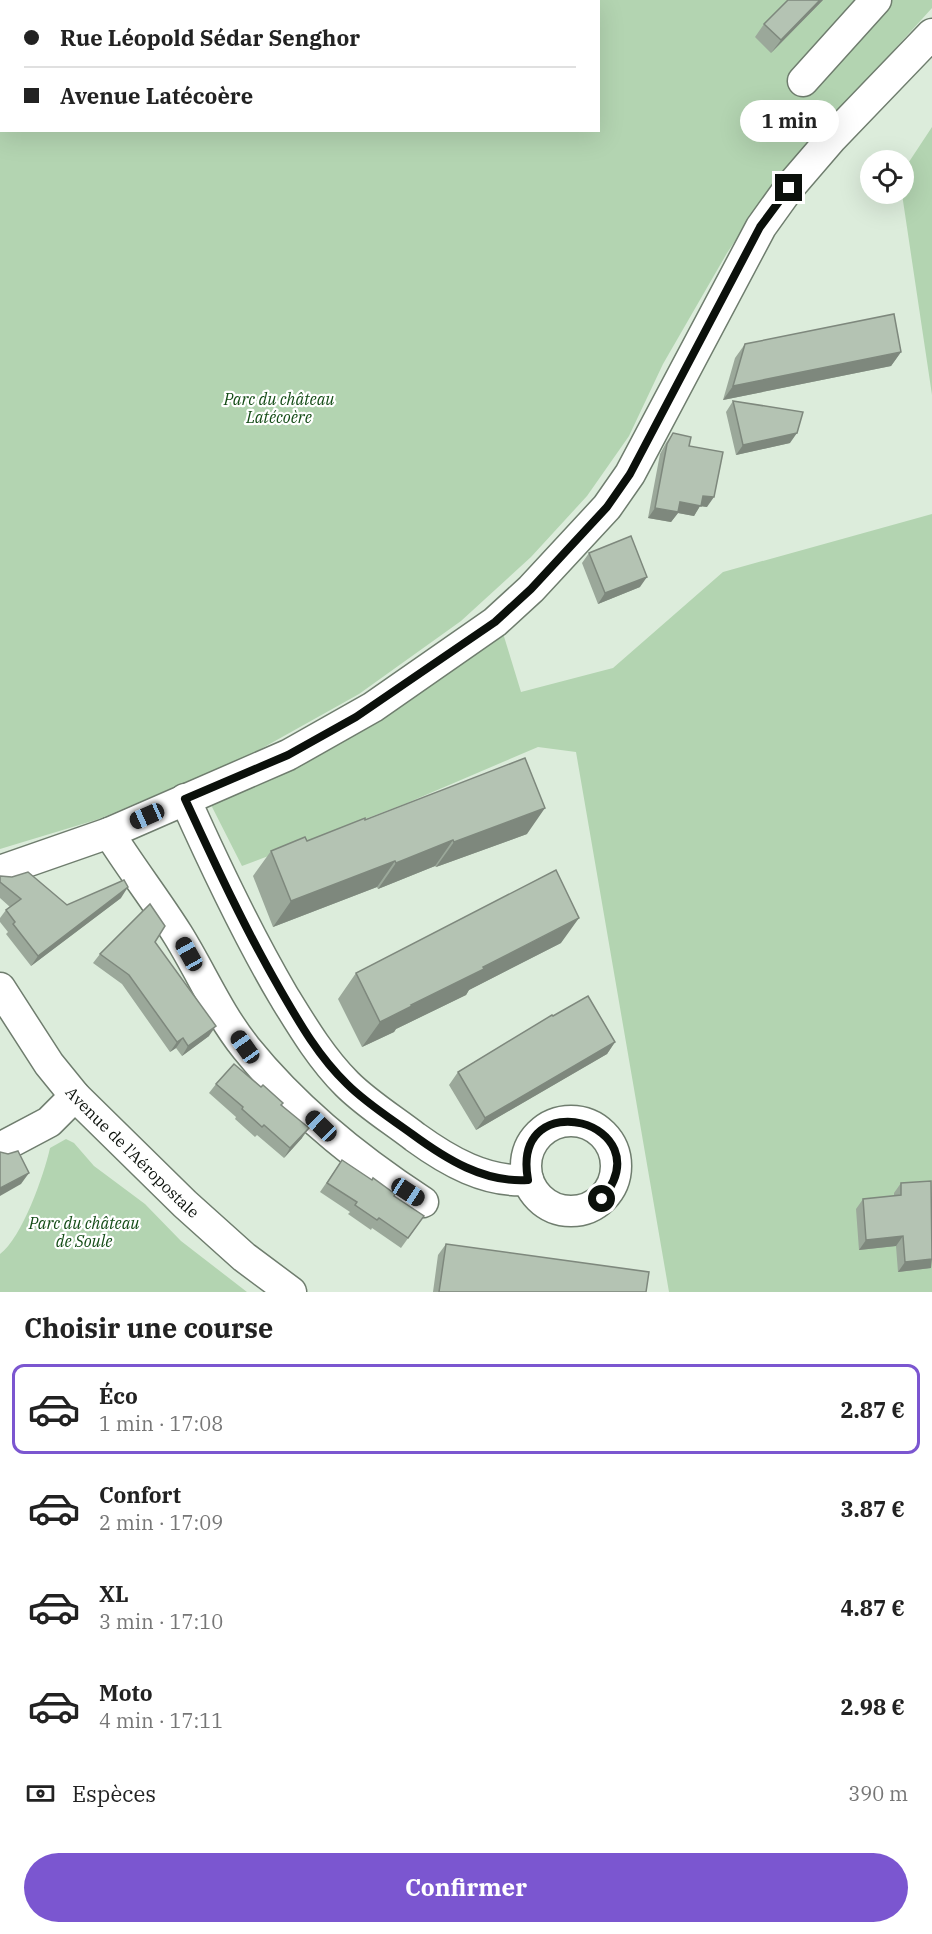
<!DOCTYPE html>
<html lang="fr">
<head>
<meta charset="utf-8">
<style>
  body { margin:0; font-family:"IBM Plex Serif",serif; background:#f6f6f6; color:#222; height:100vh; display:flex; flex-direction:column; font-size:22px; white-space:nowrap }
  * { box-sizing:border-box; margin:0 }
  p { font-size:20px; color:#767676 }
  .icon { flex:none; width:33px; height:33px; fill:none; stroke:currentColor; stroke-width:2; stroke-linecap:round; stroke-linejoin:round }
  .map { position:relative; height:1292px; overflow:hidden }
  .details { display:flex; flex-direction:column; background:#fff; flex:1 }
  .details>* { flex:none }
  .banner { position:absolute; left:0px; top:0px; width:600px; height:132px; box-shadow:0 6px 24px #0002; display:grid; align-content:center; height:132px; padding:0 24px; background:#fff }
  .fabs { position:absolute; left:860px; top:150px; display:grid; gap:12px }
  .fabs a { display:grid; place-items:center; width:54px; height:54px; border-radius:50%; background:#fff; box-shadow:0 6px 24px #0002; font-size:30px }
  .end { position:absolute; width:27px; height:27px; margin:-14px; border:8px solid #0b100b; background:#fff; box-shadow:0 0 0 3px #fff }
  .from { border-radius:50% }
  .bubble { position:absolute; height:42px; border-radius:21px; background:#fff; box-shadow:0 6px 24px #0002; font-size:20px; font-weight:800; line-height:42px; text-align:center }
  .car { position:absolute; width:18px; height:36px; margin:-18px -9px; border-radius:8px; box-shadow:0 0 4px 2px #0007; background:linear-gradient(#222 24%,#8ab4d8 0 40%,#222 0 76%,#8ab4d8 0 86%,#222 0) }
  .banner b { display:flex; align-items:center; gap:21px; height:57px; font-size:22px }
  .banner b+b { border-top:2px solid #e0e0e0 }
  .banner i { width:15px; height:15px; background:#222 }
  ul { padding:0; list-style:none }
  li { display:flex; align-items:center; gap:18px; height:90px; margin:0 12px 9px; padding:0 12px; border:3px solid transparent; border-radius:12px }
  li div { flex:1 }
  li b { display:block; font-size:22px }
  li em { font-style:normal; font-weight:800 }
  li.active { border-color:#7b56d0 }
  li>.icon { width:54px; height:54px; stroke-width:1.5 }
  h2 { padding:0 24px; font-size:27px; line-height:72px }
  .pay { display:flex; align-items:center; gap:15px; height:66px; padding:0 24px; font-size:22px }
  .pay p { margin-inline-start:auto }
  .action { display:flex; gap:12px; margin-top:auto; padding:12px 24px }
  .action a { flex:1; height:69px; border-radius:36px; background:#7b56d0; color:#fff; font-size:24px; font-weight:800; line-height:69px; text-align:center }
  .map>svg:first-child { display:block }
  .green { fill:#b3d4b1; fill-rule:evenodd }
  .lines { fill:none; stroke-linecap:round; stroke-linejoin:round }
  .minor-casing { stroke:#6f7d6e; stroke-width:33 }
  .minor { stroke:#fff; stroke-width:30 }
  .wall { fill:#9ba89a }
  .shaded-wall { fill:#7e887d }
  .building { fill:#b4c3b3; stroke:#7e887d; stroke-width:1.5 }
  .route { stroke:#0b100b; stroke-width:8 }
  .labels { text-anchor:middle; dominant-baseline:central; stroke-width:4.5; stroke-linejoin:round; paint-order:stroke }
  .park-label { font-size:16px; font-style:italic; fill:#134b15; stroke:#fff }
  .street-label { font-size:16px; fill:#0b100b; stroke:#fff }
</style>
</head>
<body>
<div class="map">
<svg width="932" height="1292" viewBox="0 0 932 1292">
  <rect width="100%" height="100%" fill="#dcecdb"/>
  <path class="green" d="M0 0H932V8L824 127 767 193 727 253 663 364 629 436 587 496 531 557 461 621 359 694 250 755 99 819 0 849ZM2 2H598V130H2Z
    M932 127V395L902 194 903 171Z
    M932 514V1292H669L576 752 538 747 407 803 242 866 208 799 502 630 521 692 613 668 723 572Z
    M66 1139 74 1143 94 1166 145 1204 181 1241 247 1292H0V1254C22 1238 44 1175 50 1148Z"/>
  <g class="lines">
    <defs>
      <g id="minor">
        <path d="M803 81 876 0"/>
        <path d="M185 799C215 866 246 932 283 995 302 1026 321 1058 347 1084 367 1104 393 1120 415 1137 448 1161 486 1183 528 1180"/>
        <path d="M109 833C131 868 156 900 178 935 201 972 218 1013 246 1048 296 1110 357 1159 423 1202"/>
        <path d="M0 871 109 833 288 755 373 707 495 622 531 589 607 507 630 474 761 227 789 188 832 138 932 34"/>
        <path id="s1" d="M0 988 49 1064 75 1096 185 1204 244 1257 291 1292"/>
        <circle cx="571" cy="1166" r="45"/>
        <path d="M0 1148 49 1122 75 1096"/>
      </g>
    </defs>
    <use href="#minor" class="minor-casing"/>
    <use href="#minor" class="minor"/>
  </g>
  <path class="wall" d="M788 0H823L771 53 755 37 764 24Z
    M745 344 901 352 891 366 723 400 735 358Z
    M733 401 790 443 736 455 726 412Z
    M673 433 689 446 707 507 700 506 694 516 678 513 671 522 648 518 660 454 666 443Z
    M589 553 640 587 598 604 582 563Z
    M365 820 527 834 436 867 435 866 378 889 377 887 273 927 253 876 271 851 307 841Z
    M0 876 67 905 121 898 31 966 6 934 8 932 0 922V918L6 910 10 907 0 898Z
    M155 942 209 1036 182 1056 176 1048 170 1052 122 984 93 963 100 954Z
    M561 943 469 990 466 995 396 1029 394 1032 362 1047 338 999 356 973Z
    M553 1016 615 1042 607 1054 476 1130 449 1085 458 1072Z
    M216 1084 282 1105 302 1138 284 1158 257 1135 255 1137 235 1119 236 1117 209 1093Z
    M342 1160 424 1216 401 1248 372 1228 371 1230 348 1214 350 1212 320 1192Z
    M901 1183 931 1268 898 1272 896 1246 859 1250 856 1209 863 1199 894 1196V1193Z
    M446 1244 646 1292H433L438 1255Z"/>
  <path class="shaded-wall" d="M820 0H823L771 53 781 40Z
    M901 352 891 366 723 400 733 386Z
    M797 433 790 443 736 455 743 445Z
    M703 496 714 497 707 507 700 506 694 516 678 513 671 522 648 518 655 508Z
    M647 577 640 587 598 604 605 593Z
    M545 808 527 834 436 867 454 842Z
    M453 840 435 866 378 889 396 863Z
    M395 861 377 887 273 927 291 901Z
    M128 887 121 898 31 966 38 956Z
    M579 918 561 943 469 990 466 995 396 1029 394 1032 362 1047 380 1022 483 967Z
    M216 1026 209 1036 182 1056 188 1046Z
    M183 1038 176 1048 170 1052 177 1042Z
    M615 1042 607 1054 476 1130 485 1118Z
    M309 1128 302 1138 284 1158 290 1148Z
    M29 1173 21 1184 0 1196V1188Z
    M903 1236 896 1246 859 1250 866 1240Z
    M932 1259 931 1268 898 1272 905 1262Z"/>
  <path class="building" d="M788 0H820L781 40 764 24Z
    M894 314 901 352 733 386 745 344Z
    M733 401 803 412 797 433 743 445Z
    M673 433 691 437 689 446 723 452 714 497 703 496 701 506 680 502 678 512 655 508 667 444Z
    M631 536 647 577 605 593 589 553Z
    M525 758 545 808 454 842 453 840 396 863 395 861 291 901 271 851 305 837 307 841 365 818V820Z
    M556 870 579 918 483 967 484 969 411 1005 412 1006 380 1022 356 973Z
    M28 872 67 905 124 880 128 887 38 956 13 924 15 922 6 910 21 899 0 882V876L12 877Z
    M150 904 165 926 155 942 216 1026 188 1046 183 1038 177 1042 129 975 100 954Z
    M588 996 615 1042 485 1118 458 1072 552 1015 553 1016Z
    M234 1064 261 1087 263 1085 283 1103 281 1105 309 1128 290 1148 264 1125 262 1127 242 1109 243 1107 216 1084Z
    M18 1151 29 1173 0 1188V1152L8 1154Z
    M342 1160 372 1180 373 1178 395 1194 394 1196 424 1216 408 1238 379 1218 377 1220 355 1205 357 1202 327 1183Z
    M931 1181 932 1259 905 1262 903 1236 866 1240 863 1199 901 1195V1183Z
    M446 1244 649 1272 646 1292H439Z"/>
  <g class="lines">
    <path class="route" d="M602 1199C665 1122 510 1081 528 1180 484 1183 446 1159 412 1134 390 1118 366 1103 347 1084 319 1057 300 1024 281 991 245 929 215 864 185 799L288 755 356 717 495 622 531 589 607 507 630 474 760 227 789 188"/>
  </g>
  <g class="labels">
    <g class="park-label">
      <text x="279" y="399">Parc du château<tspan x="279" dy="18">Latécoère</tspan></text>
      <text x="84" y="1223">Parc du château<tspan x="84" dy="18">de Soule</tspan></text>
    </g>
    <g class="street-label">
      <text stroke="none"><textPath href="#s1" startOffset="212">Avenue de l'Aéropostale</textPath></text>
    </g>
  </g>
</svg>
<div class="fabs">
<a><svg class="icon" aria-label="locate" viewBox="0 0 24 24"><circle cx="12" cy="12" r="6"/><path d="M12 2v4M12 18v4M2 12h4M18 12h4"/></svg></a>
</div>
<i class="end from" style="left:602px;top:1199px"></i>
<i class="end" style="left:789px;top:188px"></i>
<div class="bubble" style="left:740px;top:100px;width:99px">1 min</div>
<i class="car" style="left:147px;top:816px;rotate:246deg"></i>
<i class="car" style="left:189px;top:954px;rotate:331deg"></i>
<i class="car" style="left:245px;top:1047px;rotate:325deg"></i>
<i class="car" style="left:321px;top:1126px;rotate:314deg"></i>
<i class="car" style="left:408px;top:1192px;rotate:123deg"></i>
<div class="banner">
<b><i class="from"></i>Rue Léopold Sédar Senghor</b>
<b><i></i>Avenue Latécoère</b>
</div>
</div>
<section class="details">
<h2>Choisir une course</h2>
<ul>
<li class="active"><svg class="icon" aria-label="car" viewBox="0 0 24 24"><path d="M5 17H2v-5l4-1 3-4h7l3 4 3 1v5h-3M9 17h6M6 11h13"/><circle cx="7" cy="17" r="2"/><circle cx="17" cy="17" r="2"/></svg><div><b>Éco</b><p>1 min · 17:08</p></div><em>2.87 €</em></li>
<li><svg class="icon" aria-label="car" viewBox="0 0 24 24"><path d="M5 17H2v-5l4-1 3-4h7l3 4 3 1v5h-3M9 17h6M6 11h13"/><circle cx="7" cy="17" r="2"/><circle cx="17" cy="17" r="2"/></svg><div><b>Confort</b><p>2 min · 17:09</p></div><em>3.87 €</em></li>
<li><svg class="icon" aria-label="car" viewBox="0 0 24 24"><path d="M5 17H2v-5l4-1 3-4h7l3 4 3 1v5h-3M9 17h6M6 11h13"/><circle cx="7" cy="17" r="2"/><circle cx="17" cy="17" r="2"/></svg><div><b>XL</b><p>3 min · 17:10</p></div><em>4.87 €</em></li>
<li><svg class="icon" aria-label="car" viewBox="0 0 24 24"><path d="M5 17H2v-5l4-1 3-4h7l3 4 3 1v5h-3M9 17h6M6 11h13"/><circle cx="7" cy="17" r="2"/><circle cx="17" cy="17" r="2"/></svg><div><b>Moto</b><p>4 min · 17:11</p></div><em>2.98 €</em></li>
</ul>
<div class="pay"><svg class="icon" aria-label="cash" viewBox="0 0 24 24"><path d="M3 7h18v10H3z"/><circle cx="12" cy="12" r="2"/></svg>Espèces<p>390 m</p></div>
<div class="action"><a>Confirmer</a></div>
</section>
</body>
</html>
